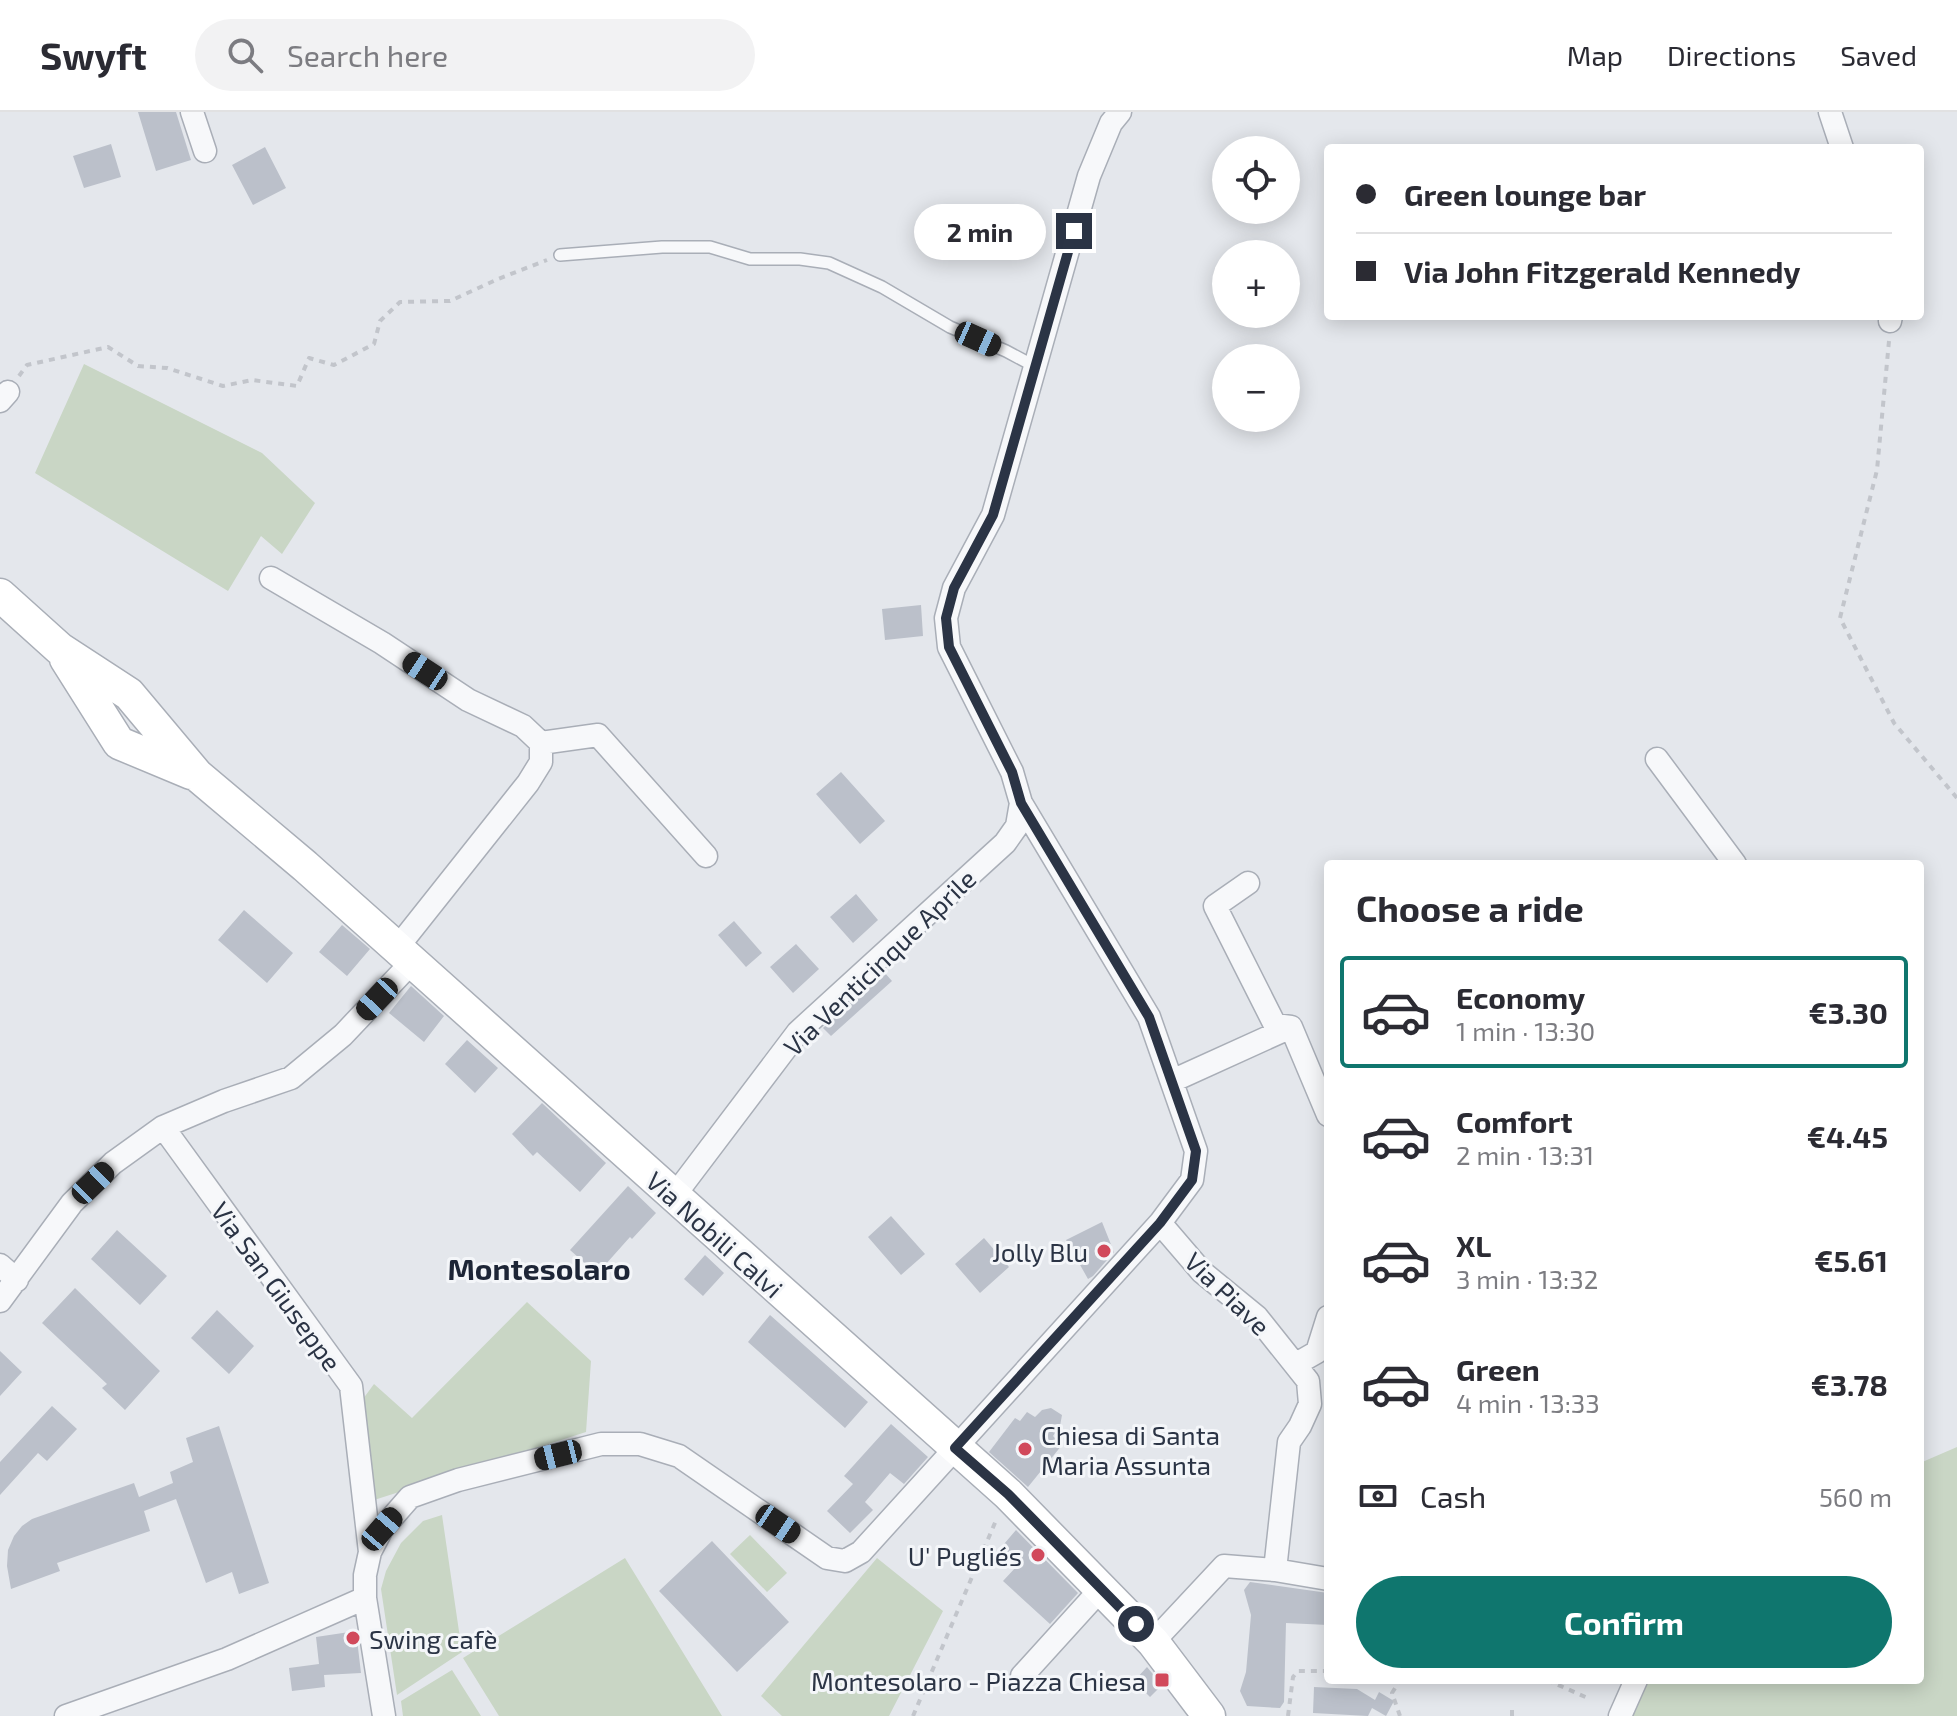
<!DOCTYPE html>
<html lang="en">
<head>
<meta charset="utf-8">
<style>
  body { margin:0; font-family:"Exo 2",sans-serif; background:#f2f2f3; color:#2b2b33; height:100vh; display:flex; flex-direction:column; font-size:30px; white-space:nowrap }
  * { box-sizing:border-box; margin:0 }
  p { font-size:26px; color:#7c7c81 }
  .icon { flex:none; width:44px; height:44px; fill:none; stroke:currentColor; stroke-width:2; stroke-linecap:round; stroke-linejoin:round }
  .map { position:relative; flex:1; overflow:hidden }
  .details { position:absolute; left:1324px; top:748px; width:600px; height:824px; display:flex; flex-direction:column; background:#fff; border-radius:8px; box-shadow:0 4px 20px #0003 }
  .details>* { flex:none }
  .top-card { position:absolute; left:1324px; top:32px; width:600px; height:176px; border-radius:8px; box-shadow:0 4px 20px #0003; display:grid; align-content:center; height:176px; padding:0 32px; background:#fff }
  .tools { position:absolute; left:1212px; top:24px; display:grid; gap:16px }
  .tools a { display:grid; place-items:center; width:88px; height:88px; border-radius:50%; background:#fff; box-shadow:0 4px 20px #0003; font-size:40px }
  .end { position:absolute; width:36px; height:36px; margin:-18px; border:10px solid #2b3445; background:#fff; box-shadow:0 0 0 4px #fff }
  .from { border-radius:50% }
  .bubble { position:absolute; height:56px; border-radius:28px; background:#fff; box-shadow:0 4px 20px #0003; font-size:26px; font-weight:700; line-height:56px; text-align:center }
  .car { position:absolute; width:24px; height:48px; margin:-24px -12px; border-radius:10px; box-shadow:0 0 6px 2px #0007; background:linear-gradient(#222 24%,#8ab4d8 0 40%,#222 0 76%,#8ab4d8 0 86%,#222 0) }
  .top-card b { display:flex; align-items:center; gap:28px; height:76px; font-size:30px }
  .top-card b+b { border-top:2px solid #e1e1e2 }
  .top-card i { width:20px; height:20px; background:#2b2b33 }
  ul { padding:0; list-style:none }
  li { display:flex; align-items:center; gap:24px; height:112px; margin:0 16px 12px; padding:0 16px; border:4px solid transparent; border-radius:8px }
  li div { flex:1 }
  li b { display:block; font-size:30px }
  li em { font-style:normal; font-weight:700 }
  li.selected { border-color:#0f766e }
  li>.icon { width:72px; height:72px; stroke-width:1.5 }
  h2 { padding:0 32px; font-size:36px; line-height:96px }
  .pay { display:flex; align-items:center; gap:20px; height:88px; padding:0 32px; font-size:30px }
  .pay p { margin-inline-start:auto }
  .primary-button { display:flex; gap:16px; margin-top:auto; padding:16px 32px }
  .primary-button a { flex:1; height:92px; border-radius:48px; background:#0f766e; color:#fff; font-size:32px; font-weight:700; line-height:92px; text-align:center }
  header { display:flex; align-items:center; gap:48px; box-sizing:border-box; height:112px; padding:0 40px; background:#fff; border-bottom:2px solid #e1e1e2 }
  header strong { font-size:38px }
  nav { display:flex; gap:44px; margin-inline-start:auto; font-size:28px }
  .search { width:560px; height:72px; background:#f2f2f3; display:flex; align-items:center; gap:20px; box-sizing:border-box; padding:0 28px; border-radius:44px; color:#7c7c81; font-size:30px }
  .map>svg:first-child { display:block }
  .green { fill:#c9d6c5 }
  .building { fill:#bbc0ca }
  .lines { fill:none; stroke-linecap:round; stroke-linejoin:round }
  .lane-casing { stroke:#a9aeb7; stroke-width:14 }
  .street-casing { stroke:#a9aeb7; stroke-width:25 }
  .secondary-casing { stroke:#a9aeb7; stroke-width:35 }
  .path { stroke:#c2c5cb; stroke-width:4; stroke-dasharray:6 6; stroke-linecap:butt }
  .lane { stroke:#f7f8fa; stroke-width:11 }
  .street { stroke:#f7f8fa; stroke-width:22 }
  .secondary { stroke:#fff; stroke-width:32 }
  .route { stroke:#2b3445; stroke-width:10 }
  .poi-dot { fill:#d1495b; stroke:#f4f6f9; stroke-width:3 }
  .labels { text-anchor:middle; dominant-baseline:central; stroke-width:6; stroke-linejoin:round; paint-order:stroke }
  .street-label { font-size:26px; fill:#2b3445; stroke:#f4f6f9 }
  .poi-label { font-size:26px; fill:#2b3445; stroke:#f4f6f9; text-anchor:end }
  .quarter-label { font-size:30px; font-weight:bold; fill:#1d2536; stroke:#f4f6f9 }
</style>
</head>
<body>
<header>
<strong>Swyft</strong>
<div class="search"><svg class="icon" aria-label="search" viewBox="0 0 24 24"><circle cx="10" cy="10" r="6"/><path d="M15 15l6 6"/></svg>Search here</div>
<nav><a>Map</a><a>Directions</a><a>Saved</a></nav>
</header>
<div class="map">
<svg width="1957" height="1604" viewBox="0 0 1957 1604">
  <rect width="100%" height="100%" fill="#e4e7ec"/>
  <path class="green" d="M84 252 262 341 315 391 282 442 261 424 228 479 35 361Z
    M527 1190 591 1249 586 1320 371 1389 360 1291 374 1272 412 1306Z
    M1957 1335V1604H1623L1640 1568H1920V1351Z
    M442 1403 462 1540 397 1583 381 1477 386 1459 401 1431 423 1409Z
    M750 1423 787 1461 767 1480 730 1442Z
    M625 1446 722 1604H499L463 1546Z
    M877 1446 943 1499 889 1604H782L761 1584Z
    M452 1558 481 1604H403L401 1589Z"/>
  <path class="building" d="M138 0H176L191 48 156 59Z
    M111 32 121 65 84 76 73 44Z
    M265 35 286 76 253 93 232 53Z
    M921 493 923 524 885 528 882 497Z
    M841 660 885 709 860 732 816 682Z
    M856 782 878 808 853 831 830 805Z
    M244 798 293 841 267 871 218 828Z
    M734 809 762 841 746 855 718 823Z
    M342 813 370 837 347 864 319 840Z
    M796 832 819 857 793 881 770 855Z
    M884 860 892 869 831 924 823 916Z
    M411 874 444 904 424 930 389 901Z
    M467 928 498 956 475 981 445 952Z
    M542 991 606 1051 580 1080 537 1040 533 1044 512 1022Z
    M628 1074 656 1101 632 1127 630 1125 597 1162 570 1138Z
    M891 1104 925 1142 901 1163 868 1125Z
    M1102 1110 1114 1140 1093 1164 1088 1167 1066 1128Z
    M117 1118 167 1164 140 1193 91 1147Z
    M984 1126 1009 1155 980 1181 955 1152Z
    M705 1143 724 1161 703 1184 684 1167Z
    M75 1176 160 1259 125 1298 102 1276 107 1272 42 1211Z
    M217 1198 254 1234 229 1262 191 1226Z
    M770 1203 868 1290 845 1316 748 1230Z
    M0 1239 22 1260 0 1284Z
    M52 1294 77 1317 47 1349 38 1341 0 1383V1350Z
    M1051 1296 1062 1303 1060 1314 1053 1324 1062 1333 1028 1375 989 1340 1015 1306 1020 1309 1027 1300 1035 1305 1042 1298Z
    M891 1312 928 1345 904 1372 890 1361 865 1390 873 1398 850 1421 827 1399 853 1372 844 1364Z
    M219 1314 269 1471 239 1482 232 1460 206 1471 176 1387 144 1399 150 1419 57 1451 60 1459 11 1477 7 1454 8 1438 14 1424 22 1414 32 1407 134 1371 139 1385 173 1371 170 1360 193 1350 186 1326Z
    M1016 1418 1078 1481 1050 1512 1003 1469 1016 1455 998 1439Z
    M712 1429 789 1510 737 1560 659 1479Z
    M1250 1470 1328 1481V1513L1286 1511 1284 1590 1280 1596 1247 1594 1240 1579 1246 1560 1251 1503 1244 1478Z
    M356 1519 361 1561 324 1563 325 1575 292 1579 289 1556 319 1552 316 1525Z
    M1147 1555 1162 1573 1150 1585 1134 1569Z
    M1314 1575 1357 1577 1375 1588 1379 1580 1394 1589 1386 1604 1372 1596 1368 1604 1313 1601Z"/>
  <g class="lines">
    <defs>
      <path id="lane" d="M560 143 662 135H710L750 147H800L829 151 882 175 950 215 1006 239 1036 255"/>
      <path id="street" d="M192 0 205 39
        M1830 0 1842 36
        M1890 209 1891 204
        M0 289 8 280
        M271 466 382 531 468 588 523 614 541 631
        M541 631 598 623 706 744
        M1657 647 1735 752
        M1248 771 1215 794 1275 913 1291 915 1328 1003
        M397 836 528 671 541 650V631
        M1172 969 1291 915
        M163 1015 351 1274 370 1440
        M674 1084 798 920 1005 731 1017 714 1021 691
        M1160 1111 1202 1160 1257 1205 1308 1269 1310 1292 1300 1314 1289 1330 1275 1458
        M0 1153 17 1168
        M0 1189 72 1091 113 1051 163 1015 224 989 291 966 343 923 412 850
        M1296 1252 1317 1240 1328 1205
        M1153 1530 1224 1454 1275 1458 1328 1467
        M1022 1564 1101 1477
        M66 1604 227 1547 365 1486
        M384 1604 365 1486V1463L370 1440 382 1417 410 1385 458 1368 601 1332H640L679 1344 827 1446 845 1449 861 1440 1160 1111 1192 1068 1196 1039 1149 905 1021 691 1012 660 949 535 946 506 954 476 993 403 1089 64 1111 11 1120 0
        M1620 1604 1636 1568"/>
      <path id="secondary" d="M0 483 60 537 129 582 197 663 305 754 397 836 1008 1382 1153 1530 1209 1604
        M66 547 119 631 191 661"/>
    </defs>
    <use href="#lane" class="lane-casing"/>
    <use href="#street" class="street-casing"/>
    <use href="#secondary" class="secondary-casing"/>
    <path class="path" d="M1889 229 1877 358 1840 506 1894 611 1957 686
      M19 264 27 253 108 235 138 254 167 256 223 274 252 268 297 274 309 246 334 253 374 232 380 209 400 190 450 189 498 167 547 148
      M1547 1568 1590 1587
      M913 1604 997 1406
      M1288 1604 1293 1565 1298 1559H1328
      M1400 1604 1392 1581 1400 1568
      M1512 1604V1593"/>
    <use href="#lane" class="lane"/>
    <use href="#street" class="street"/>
    <use href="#secondary" class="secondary"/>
  </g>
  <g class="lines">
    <path class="route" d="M1074 119 993 403 954 476 946 506 949 535 1012 660 1021 691 1149 905 1196 1039 1192 1068 1160 1111 955 1336 1008 1382 1136 1512"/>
  </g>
  <g class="poi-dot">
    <circle cx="1104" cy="1139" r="8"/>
    <circle cx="1025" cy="1337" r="8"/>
    <circle cx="1038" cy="1443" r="8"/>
    <circle cx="353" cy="1526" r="8"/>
    <rect x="1154" y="1560" width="16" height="16" rx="4"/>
  </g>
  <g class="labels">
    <g class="street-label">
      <text transform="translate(879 850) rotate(-44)">Via Venticinque Aprile</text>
      <text transform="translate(715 1122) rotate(42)">Via Nobili Calvi</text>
      <text transform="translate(277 1174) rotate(54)">Via San Giuseppe</text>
      <text transform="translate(1228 1181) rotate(44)">Via Piave</text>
    </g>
    <g class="poi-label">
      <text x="1088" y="1139">Jolly Blu</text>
      <text x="1041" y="1322" text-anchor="start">Chiesa di Santa<tspan x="1041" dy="30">Maria Assunta</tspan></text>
      <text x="1022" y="1443">U' Pugliés</text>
      <text x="369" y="1526" text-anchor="start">Swing cafè</text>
      <text x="1146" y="1568">Montesolaro - Piazza Chiesa</text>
    </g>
    <g class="quarter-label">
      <text x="539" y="1156">Montesolaro</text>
    </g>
  </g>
</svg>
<div class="tools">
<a><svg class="icon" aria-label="locate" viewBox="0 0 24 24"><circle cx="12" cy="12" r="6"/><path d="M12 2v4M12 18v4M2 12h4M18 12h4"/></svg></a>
<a>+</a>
<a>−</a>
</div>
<i class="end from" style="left:1136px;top:1512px"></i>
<i class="end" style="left:1074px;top:119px"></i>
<div class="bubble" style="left:914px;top:92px;width:132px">2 min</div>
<i class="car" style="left:978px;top:227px;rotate:114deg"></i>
<i class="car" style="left:425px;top:559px;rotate:303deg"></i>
<i class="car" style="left:377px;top:887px;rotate:223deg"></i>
<i class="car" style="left:93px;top:1071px;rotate:46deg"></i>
<i class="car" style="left:558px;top:1343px;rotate:256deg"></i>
<i class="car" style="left:778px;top:1412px;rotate:124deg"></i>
<i class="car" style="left:382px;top:1417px;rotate:41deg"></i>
<div class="top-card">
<b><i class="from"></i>Green lounge bar</b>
<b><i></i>Via John Fitzgerald Kennedy</b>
</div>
<section class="details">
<h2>Choose a ride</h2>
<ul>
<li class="selected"><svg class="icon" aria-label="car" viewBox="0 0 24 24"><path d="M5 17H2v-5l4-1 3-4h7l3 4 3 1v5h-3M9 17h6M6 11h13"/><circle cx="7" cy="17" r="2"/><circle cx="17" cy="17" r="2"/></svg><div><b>Economy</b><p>1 min · 13:30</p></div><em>€3.30</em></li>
<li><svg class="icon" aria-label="car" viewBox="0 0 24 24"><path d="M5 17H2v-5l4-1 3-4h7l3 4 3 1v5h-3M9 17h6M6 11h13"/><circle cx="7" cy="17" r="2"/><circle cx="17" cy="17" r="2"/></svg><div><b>Comfort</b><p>2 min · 13:31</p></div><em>€4.45</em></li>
<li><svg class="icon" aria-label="car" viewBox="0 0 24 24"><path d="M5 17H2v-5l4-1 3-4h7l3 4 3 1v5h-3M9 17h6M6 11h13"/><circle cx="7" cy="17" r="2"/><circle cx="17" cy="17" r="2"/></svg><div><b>XL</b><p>3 min · 13:32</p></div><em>€5.61</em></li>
<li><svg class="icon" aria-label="car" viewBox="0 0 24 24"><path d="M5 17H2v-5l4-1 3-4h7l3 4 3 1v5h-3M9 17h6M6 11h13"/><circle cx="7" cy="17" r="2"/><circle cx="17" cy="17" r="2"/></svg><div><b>Green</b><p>4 min · 13:33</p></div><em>€3.78</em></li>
</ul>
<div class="pay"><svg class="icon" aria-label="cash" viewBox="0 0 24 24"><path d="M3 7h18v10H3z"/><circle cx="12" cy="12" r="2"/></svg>Cash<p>560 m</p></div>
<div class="primary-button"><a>Confirm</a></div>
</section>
</div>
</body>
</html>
